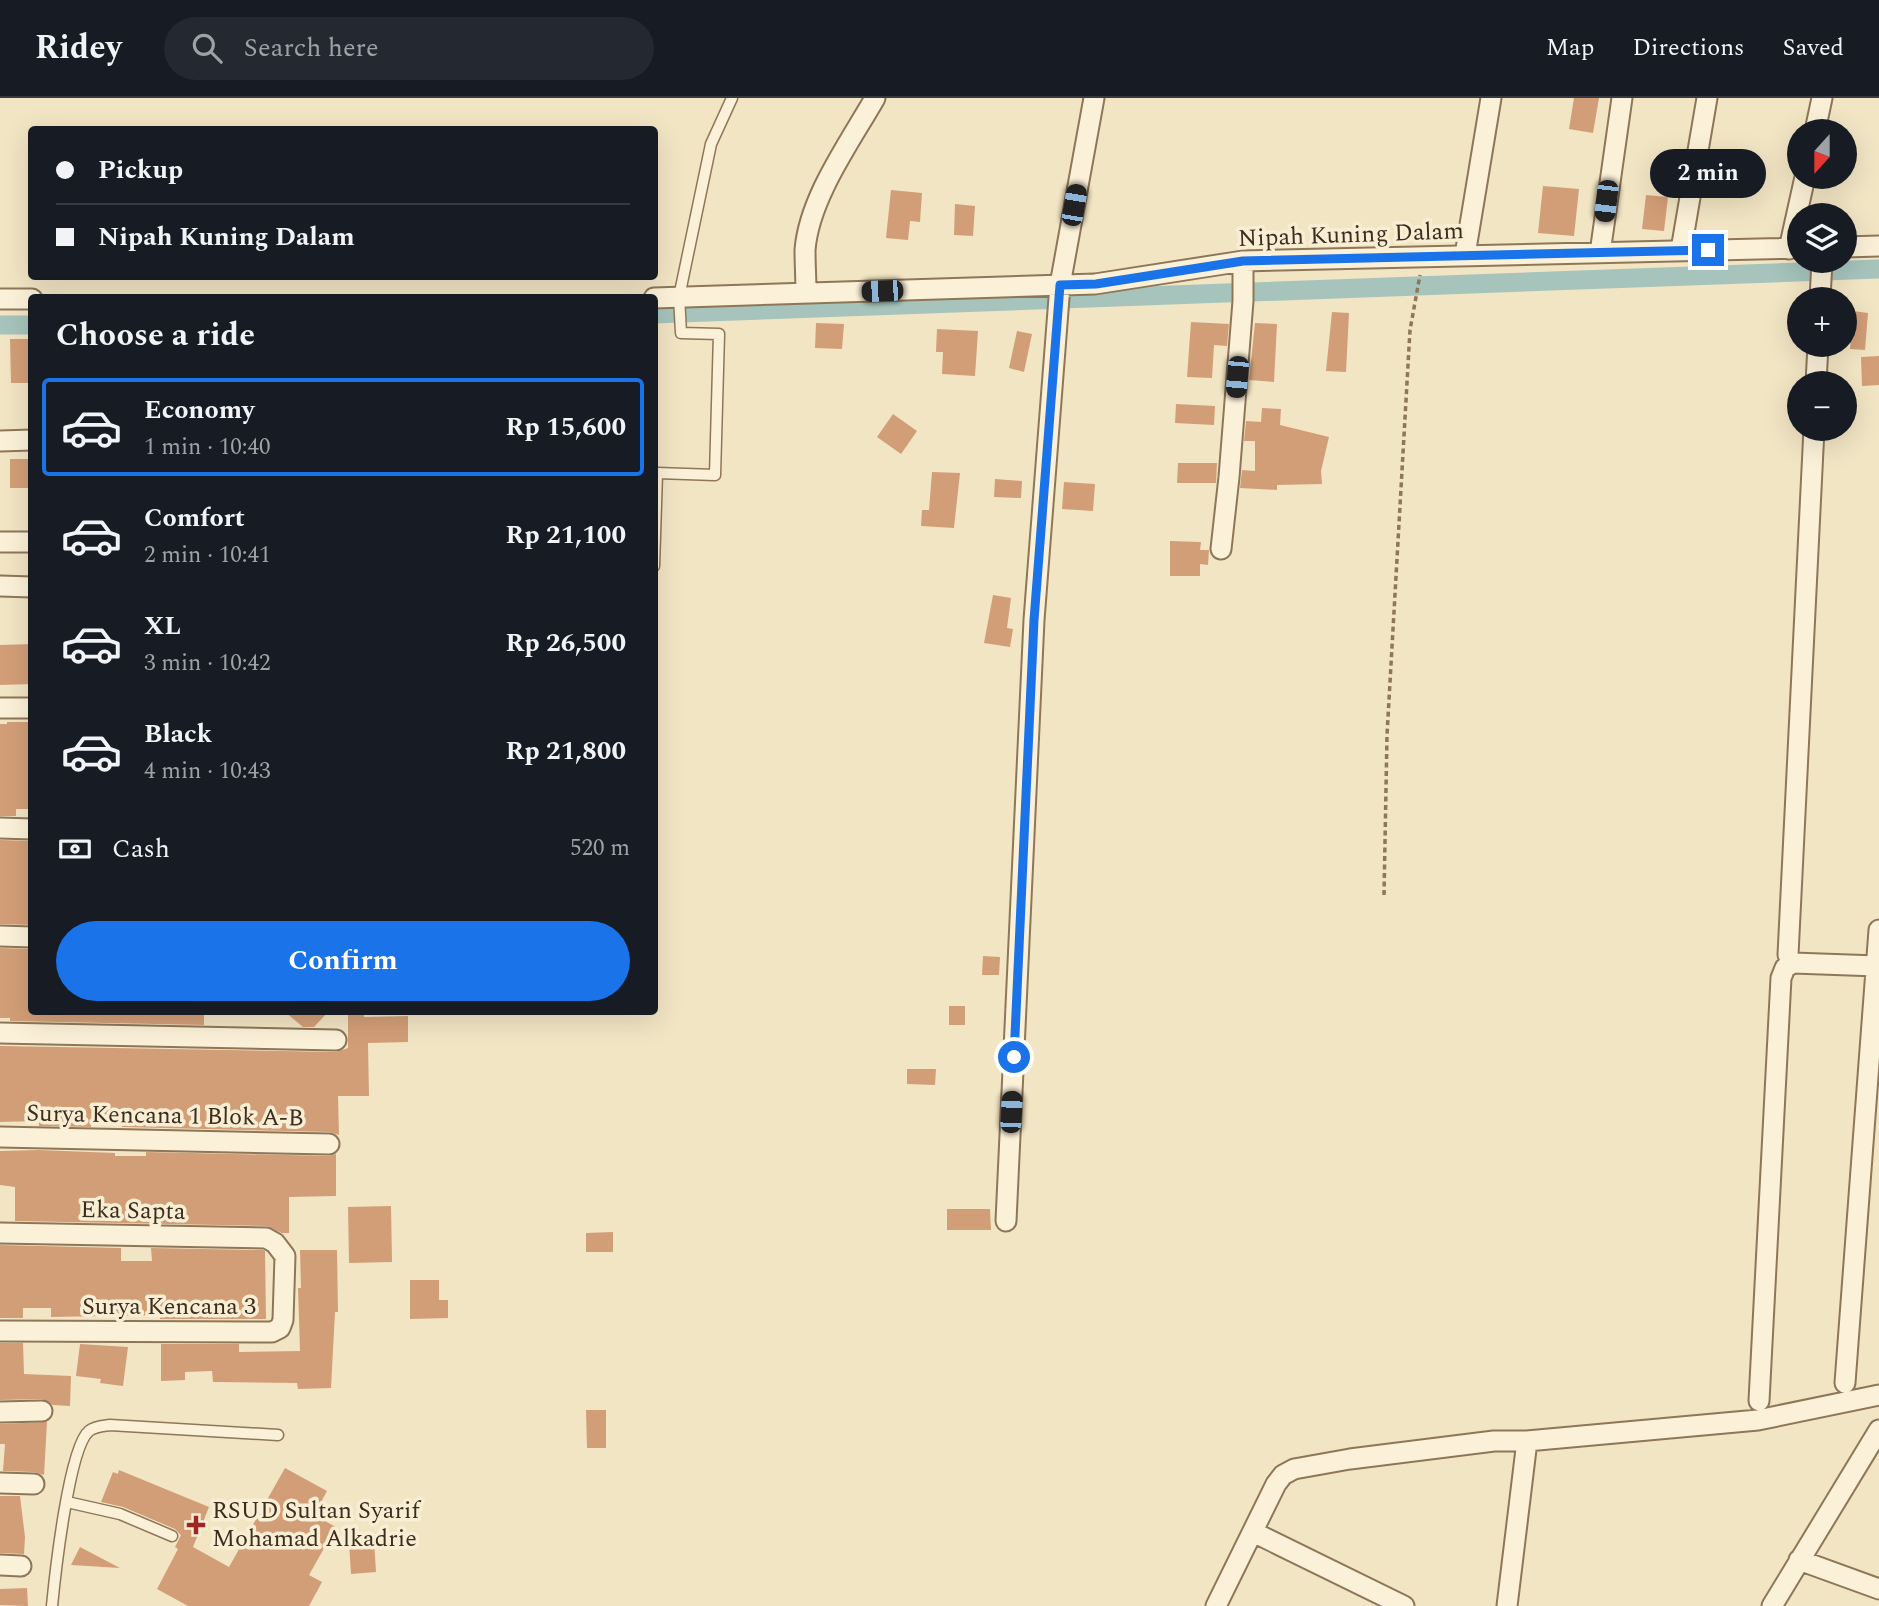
<!DOCTYPE html>
<html lang="en">
<head>
<meta charset="utf-8">
<style>
  body { margin:0; font-family:Spectral,serif; background:#242831; color:#f1f3f6; height:100vh; display:flex; flex-direction:column; font-size:26px; white-space:nowrap }
  * { box-sizing:border-box; margin:0 }
  p { font-size:23px; color:#9ea1a6 }
  .icon { flex:none; width:38px; height:38px; fill:none; stroke:currentColor; stroke-width:2; stroke-linecap:round; stroke-linejoin:round }
  .map { position:relative; flex:1; overflow:hidden }
  .details { position:absolute; left:28px; top:196px; width:630px; height:721px; display:flex; flex-direction:column; background:#171b24; border-radius:7px; box-shadow:0 7px 28px #0002 }
  .details>* { flex:none }
  .hud { position:absolute; left:28px; top:28px; width:630px; height:154px; border-radius:7px; box-shadow:0 7px 28px #0002; display:grid; align-content:center; height:154px; padding:0 28px; background:#171b24 }
  .needle { width:46px; rotate:201deg }
  .buttons { position:absolute; left:1787px; top:21px; display:grid; gap:14px }
  .buttons a { display:grid; place-items:center; width:70px; height:70px; border-radius:50%; background:#171b24; box-shadow:0 7px 28px #0002; font-size:35px }
  .end { position:absolute; width:32px; height:32px; margin:-16px; border:9px solid #1a73e8; background:#fff; box-shadow:0 0 0 4px #fff }
  .from { border-radius:50% }
  .bubble { position:absolute; height:49px; border-radius:24px; background:#171b24; box-shadow:0 7px 28px #0002; font-size:23px; font-weight:700; line-height:49px; text-align:center }
  .car { position:absolute; width:21px; height:42px; margin:-21px -10px; border-radius:9px; box-shadow:0 0 5px 2px #0007; background:linear-gradient(#222 24%,#8ab4d8 0 40%,#222 0 76%,#8ab4d8 0 86%,#222 0) }
  .hud b { display:flex; align-items:center; gap:24px; height:66px; font-size:26px }
  .hud b+b { border-top:2px solid #363941 }
  .hud i { width:18px; height:18px; background:#f1f3f6 }
  ul { padding:0; list-style:none }
  li { display:flex; align-items:center; gap:21px; height:98px; margin:0 14px 10px; padding:0 14px; border:4px solid transparent; border-radius:7px }
  li div { flex:1 }
  li b { display:block; font-size:26px }
  li em { font-style:normal; font-weight:700 }
  li.selected { border-color:#1a73e8 }
  li>.icon { width:63px; height:63px; stroke-width:1.5 }
  h2 { padding:0 28px; font-size:32px; line-height:84px }
  .pay { display:flex; align-items:center; gap:18px; height:77px; padding:0 28px; font-size:26px }
  .pay p { margin-inline-start:auto }
  .cta { display:flex; gap:14px; margin-top:auto; padding:14px 28px }
  .cta a { flex:1; height:80px; border-radius:42px; background:#1a73e8; color:#fff; font-size:28px; font-weight:700; line-height:80px; text-align:center }
  header { display:flex; align-items:center; gap:42px; box-sizing:border-box; height:98px; padding:0 35px; background:#171b24; border-bottom:2px solid #363941 }
  header strong { font-size:33px }
  nav { display:flex; gap:38px; margin-inline-start:auto; font-size:24px }
  .search { width:490px; height:63px; background:#242831; display:flex; align-items:center; gap:18px; box-sizing:border-box; padding:0 24px; border-radius:38px; color:#9ea1a6; font-size:26px }
  .map>svg:first-child { display:block }
  .lines { fill:none; stroke-linecap:round; stroke-linejoin:round }
  .canal { stroke:#a6c4bc; stroke-width:19 }
  .building { fill:#d29e77 }
  .service-casing { stroke:#8e7659; stroke-width:13 }
  .minor-casing { stroke:#8e7659; stroke-width:23 }
  .path { stroke:#8e7659; stroke-width:3.5; stroke-dasharray:5 3.5; stroke-linecap:butt }
  .service { stroke:#fbf1d8; stroke-width:10 }
  .minor { stroke:#fbf1d8; stroke-width:19 }
  .route { stroke:#1a73e8; stroke-width:9 }
  .poi-dot { fill:#a22524; stroke:#f8eed4; stroke-width:2.5 }
  .labels { text-anchor:middle; dominant-baseline:central; stroke-width:7; stroke-linejoin:round; paint-order:stroke }
  .street-label { font-size:24px; fill:#3d2d1e; stroke:#f8eed4 }
  .poi-label { font-size:24px; fill:#3d2d1e; stroke:#f8eed4; text-anchor:start }
</style>
</head>
<body>
<header>
<strong>Ridey</strong>
<div class="search"><svg class="icon" aria-label="search" viewBox="0 0 24 24"><circle cx="10" cy="10" r="6"/><path d="M15 15l6 6"/></svg>Search here</div>
<nav><a>Map</a><a>Directions</a><a>Saved</a></nav>
</header>
<div class="map">
<svg width="1879" height="1508" viewBox="0 0 1879 1508">
  <rect width="100%" height="100%" fill="#f2e5c4"/>
  <g class="lines">
    <path class="canal" d="M654 216 1879 171
      M0 227H32"/>
  </g>
  <path class="building" d="M1574 0H1599L1593 35 1569 31Z
    M1543 88 1579 91 1574 138 1538 135Z
    M891 92 922 95 920 124 910 123 908 142 886 140Z
    M1646 97 1668 99 1664 133 1642 131Z
    M955 106 975 108 973 138 954 137Z
    M1853 213 1868 215 1865 252 1850 251Z
    M1332 214 1349 215 1346 274 1326 273Z
    M1191 224 1229 226 1227 248 1214 247 1212 280 1187 279Z
    M816 225 844 226 842 251 815 250Z
    M1255 225 1277 226 1274 284 1249 282Z
    M937 231 978 233 975 278 942 276 943 254H936Z
    M1017 233 1032 236 1024 274 1009 270Z
    M10 241H32V285H11Z
    M1879 258V287L1862 288 1861 259Z
    M1176 306 1215 308 1214 327 1175 325Z
    M1262 310 1281 311 1280 327 1329 339 1321 373 1322 386 1277 387V392L1240 390 1242 372 1255 373V343H1244L1246 323 1261 324Z
    M893 316 917 333 901 356 877 339Z
    M10 361H32V390H10Z
    M1178 365H1217L1216 385H1177Z
    M932 374 960 375 954 430 921 428 922 412H929Z
    M995 381 1022 383 1021 400 994 399Z
    M1064 384 1095 386 1093 413 1062 411Z
    M1170 443 1201 444 1200 452H1209L1208 467 1200 466V478H1170Z
    M993 497 1011 500 1007 530 1013 531 1010 549 984 545Z
    M32 546V586L0 587V547Z
    M7 624H32V711H16V718H0V626H7Z
    M0 742 32 743V827L0 826Z
    M0 850 32 851V914H204V927L10 923V920H0Z
    M983 858 1000 859 999 877H982Z
    M949 908H965V927H949Z
    M285 914H328L314 929H303Z
    M348 914H364V919L408 918V944L368 945 369 998H338L339 1037 329 1034 122 1029V1025H91V1029L39 1028V1023L0 1024V948L336 954 348 950Z
    M907 971H936L935 987 907 986Z
    M39 1052 115 1055V1058H146V1054L329 1058 336 1056V1098L289 1099V1135H282L266 1128 15 1123V1089L0 1087V1053Z
    M391 1108 392 1164 349 1165 348 1109Z
    M947 1111H990L991 1132H947Z
    M613 1134V1154H586V1135Z
    M0 1147 121 1150V1163H152L151 1150 263 1152 265 1153 266 1221H160V1217L51 1219V1210H23V1220H0Z
    M300 1152H337L338 1214H335L331 1290 298 1291 297 1285 213 1284 212 1273 185 1274V1282L161 1283V1246H239V1254L300 1253 298 1190H301Z
    M410 1182H439V1202H448V1220L410 1221Z
    M0 1245H23L24 1276 71 1278 70 1308 53 1307 42 1301 0 1302Z
    M80 1246 128 1249 123 1288 100 1285 101 1281 76 1278Z
    M586 1312H606V1350H587Z
    M47 1324 44 1377 34 1374 3 1373 5 1346H0V1326Z
    M285 1370 327 1393 314 1417 336 1429 309 1477 322 1484 309 1508H188L157 1491 178 1451 175 1449 181 1437 175 1431 123 1409 101 1404 113 1374 118 1376 119 1372 209 1409 193 1449 229 1469Z
    M0 1398H20L25 1439 24 1456 0 1455Z
    M374 1442 376 1474 351 1476 349 1444Z
    M80 1449 120 1470 71 1467Z
    M27 1490 28 1508 0 1507V1491Z"/>
  <g class="lines">
    <defs>
      <path id="service" d="M654 468 657 375 715 377 719 236 681 235 679 199 711 46 732 0
        M67 1404 120 1416 172 1438
        M52 1508C55 1477 69 1349 89 1333 95 1328 103 1328 110 1327L278 1337"/>
      <path id="minor" d="M1815 33 1822 0
        M1844 149 1879 148
        M1789 151 1805 79
        M1681 152 1707 0
        M1600 155 1622 0
        M1465 157 1491 0
        M806 195C806 181 805 166 805 152 809 100 850 44 875 0
        M654 200 1095 186 1243 163 1799 150
        M0 201H32
        M1820 201 1822 163
        M1816 285 1818 247
        M0 343 32 342
        M0 444H32
        M1221 451 1229 379 1243 203V163
        M0 488 32 489
        M0 610H32
        M0 730 32 731
        M0 838 32 839
        M1788 857 1814 331
        M0 935 336 942
        M0 1039 329 1046
        M1006 1123 1034 522 1060 187 1094 0
        M0 1135 266 1140 275 1145 285 1158 283 1222 280 1230 272 1234 0 1233
        M1845 1285 1879 832
        M1759 1303 1781 880 1785 870 1793 865 1877 868
        M0 1314 42 1313
        M0 1385 34 1386
        M1253 1434 1404 1508
        M1799 1462 1879 1491
        M0 1467 21 1468
        M1216 1508 1276 1386 1283 1377 1294 1371 1350 1361 1494 1343H1527L1758 1322 1879 1297
        M1507 1508 1527 1343
        M1772 1508 1879 1332"/>
    </defs>
    <use href="#service" class="service-casing"/>
    <use href="#minor" class="minor-casing"/>
    <path class="path" d="M1384 797 1387 637 1410 232 1420 177"/>
    <use href="#service" class="service"/>
    <use href="#minor" class="minor"/>
  </g>
  <g class="lines">
    <path class="route" d="M1014 959 1034 522 1060 187 1096 186 1243 163 1708 152"/>
  </g>
  <path class="poi-dot" d="M192.5 1416.5h7v7h7v7h-7v7h-7v-7h-7v-7h7z"/>
  <g class="labels">
    <g class="street-label">
      <text transform="translate(1351 137) rotate(-2)">Nipah Kuning Dalam</text>
      <text transform="translate(165 1018) rotate(1)">Surya Kencana 1 Blok A-B</text>
      <text transform="translate(133 1113) rotate(1)">Eka Sapta</text>
      <text x="169" y="1209">Surya Kencana 3</text>
    </g>
    <g class="poi-label">
      <text x="212" y="1413">RSUD Sultan Syarif<tspan x="212" dy="28">Mohamad Alkadrie</tspan></text>
    </g>
  </g>
</svg>
<div class="buttons">
<a><svg class="needle" viewBox="-14 -14 28 28"><path d="M0-13l5 13h-10z" fill="#e53935"/><path d="M0 13l5-13h-10z" fill="#9ea1a6"/></svg></a>
<a><svg class="icon" aria-label="layers" viewBox="0 0 24 24"><path d="M12 4l9 5-9 5-9-5zM3 14l9 5 9-5"/></svg></a>
<a>+</a>
<a>−</a>
</div>
<i class="end from" style="left:1014px;top:959px"></i>
<i class="end" style="left:1708px;top:152px"></i>
<div class="bubble" style="left:1650px;top:51px;width:116px">2 min</div>
<i class="car" style="left:1606px;top:103px;rotate:187deg"></i>
<i class="car" style="left:1074px;top:107px;rotate:10deg"></i>
<i class="car" style="left:882px;top:193px;rotate:268deg"></i>
<i class="car" style="left:1237px;top:279px;rotate:185deg"></i>
<i class="car" style="left:1011px;top:1014px;rotate:3deg"></i>
<div class="hud">
<b><i class="from"></i>Pickup</b>
<b><i></i>Nipah Kuning Dalam</b>
</div>
<section class="details">
<h2>Choose a ride</h2>
<ul>
<li class="selected"><svg class="icon" aria-label="car" viewBox="0 0 24 24"><path d="M5 17H2v-5l4-1 3-4h7l3 4 3 1v5h-3M9 17h6M6 11h13"/><circle cx="7" cy="17" r="2"/><circle cx="17" cy="17" r="2"/></svg><div><b>Economy</b><p>1 min · 10:40</p></div><em>Rp 15,600</em></li>
<li><svg class="icon" aria-label="car" viewBox="0 0 24 24"><path d="M5 17H2v-5l4-1 3-4h7l3 4 3 1v5h-3M9 17h6M6 11h13"/><circle cx="7" cy="17" r="2"/><circle cx="17" cy="17" r="2"/></svg><div><b>Comfort</b><p>2 min · 10:41</p></div><em>Rp 21,100</em></li>
<li><svg class="icon" aria-label="car" viewBox="0 0 24 24"><path d="M5 17H2v-5l4-1 3-4h7l3 4 3 1v5h-3M9 17h6M6 11h13"/><circle cx="7" cy="17" r="2"/><circle cx="17" cy="17" r="2"/></svg><div><b>XL</b><p>3 min · 10:42</p></div><em>Rp 26,500</em></li>
<li><svg class="icon" aria-label="car" viewBox="0 0 24 24"><path d="M5 17H2v-5l4-1 3-4h7l3 4 3 1v5h-3M9 17h6M6 11h13"/><circle cx="7" cy="17" r="2"/><circle cx="17" cy="17" r="2"/></svg><div><b>Black</b><p>4 min · 10:43</p></div><em>Rp 21,800</em></li>
</ul>
<div class="pay"><svg class="icon" aria-label="cash" viewBox="0 0 24 24"><path d="M3 7h18v10H3z"/><circle cx="12" cy="12" r="2"/></svg>Cash<p>520 m</p></div>
<div class="cta"><a>Confirm</a></div>
</section>
</div>
</body>
</html>
